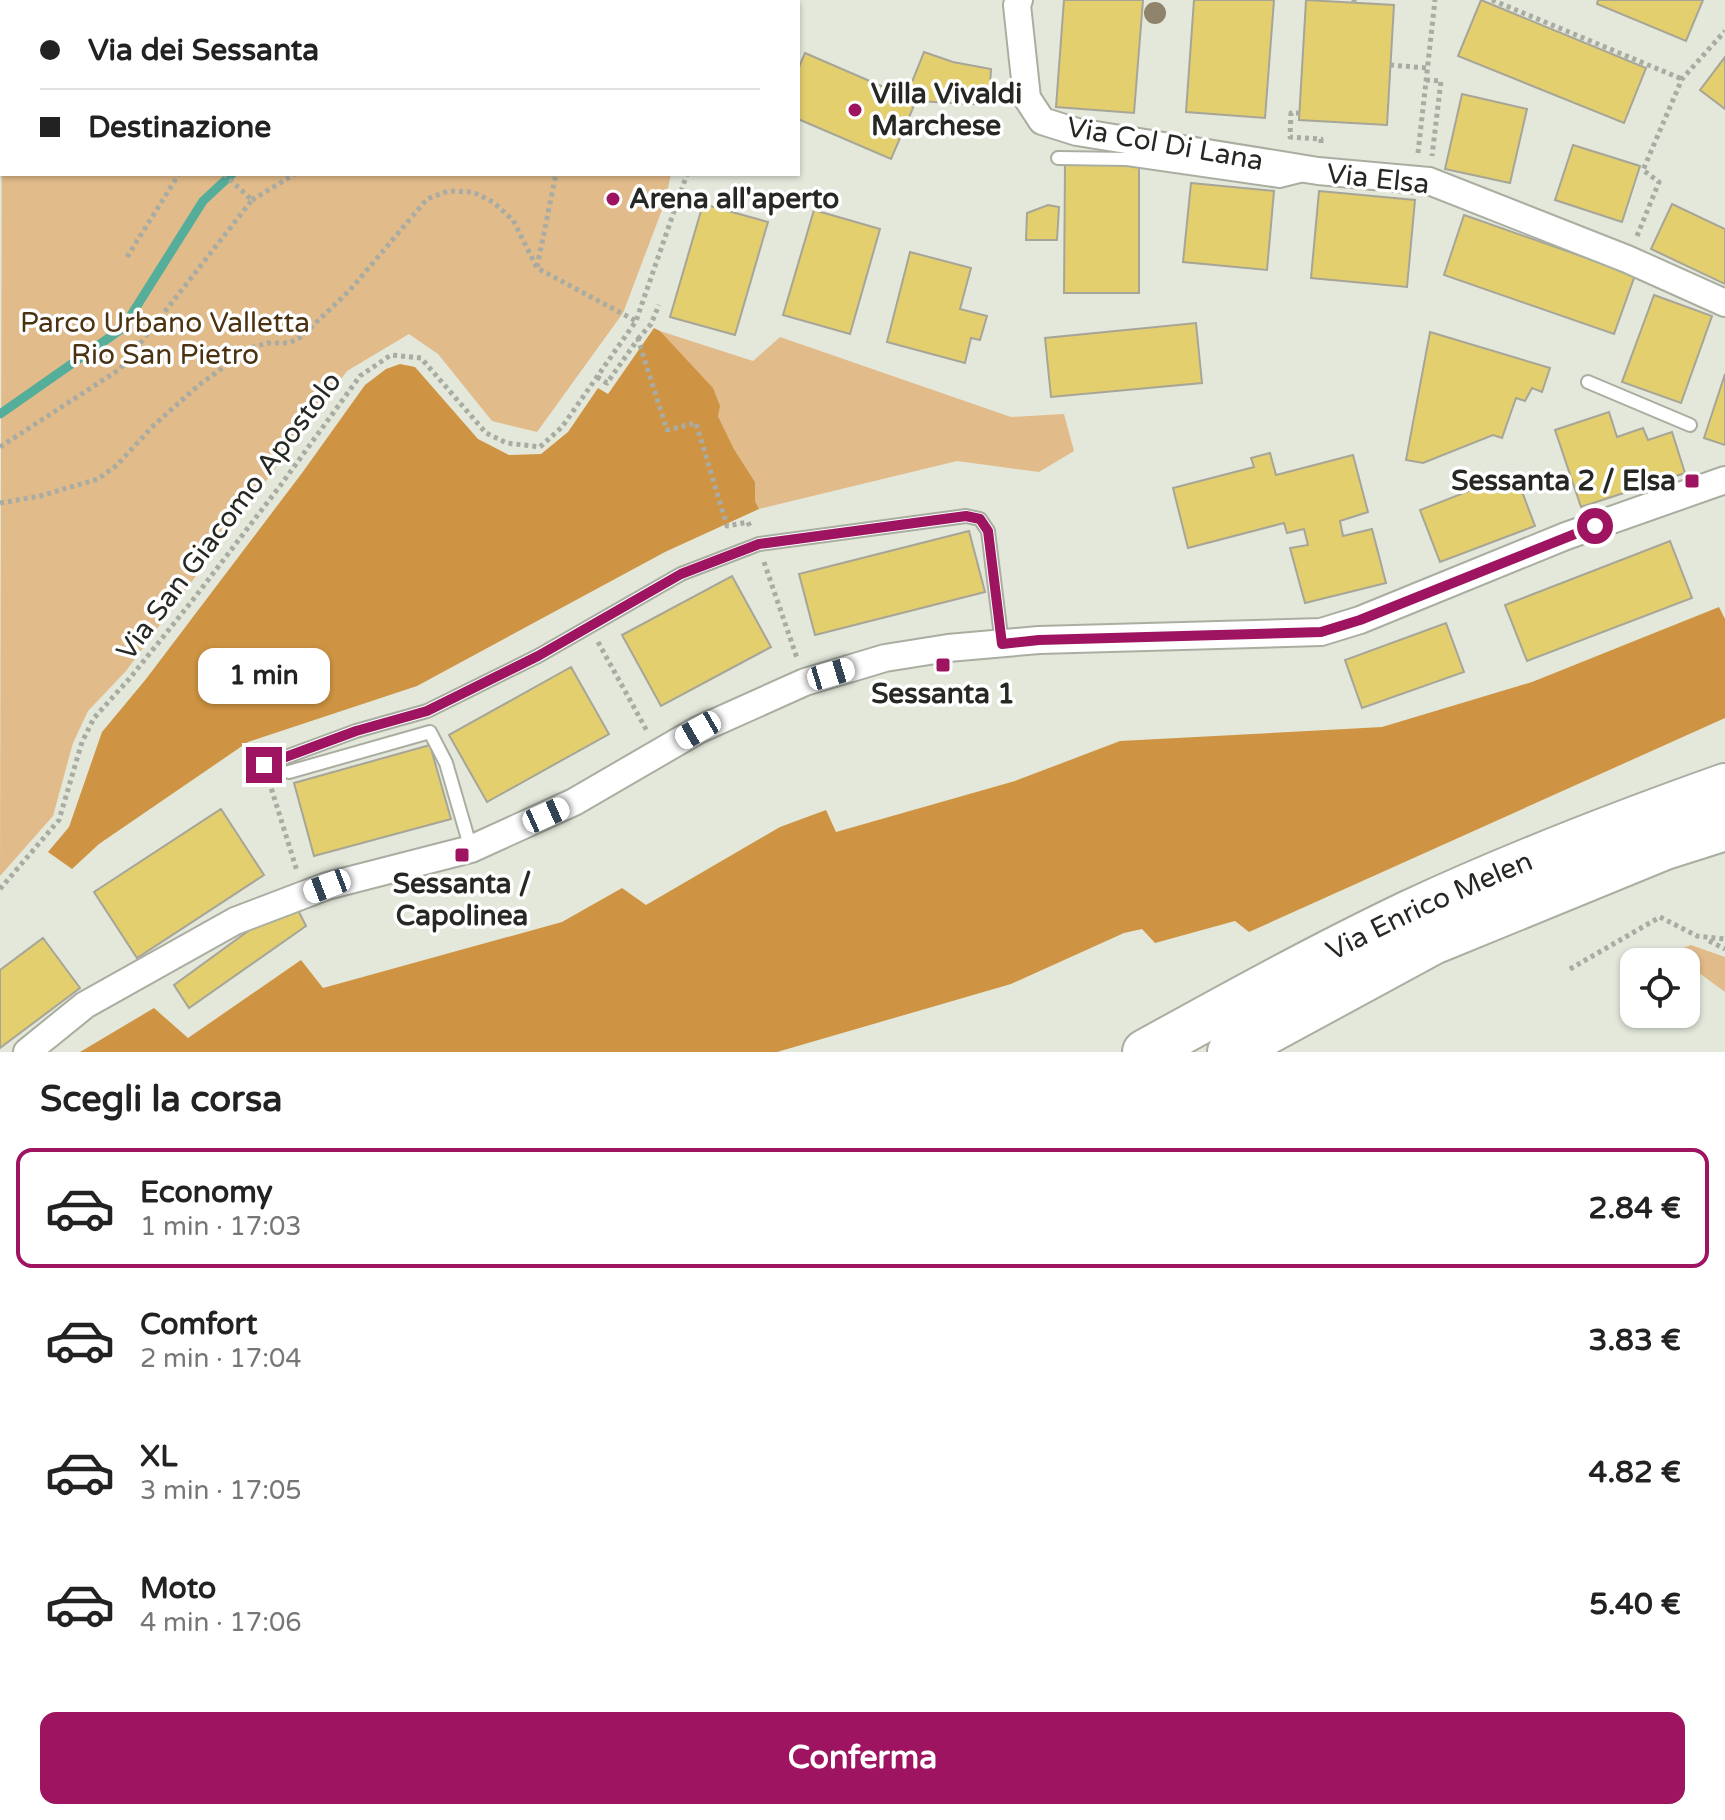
<!DOCTYPE html>
<html lang="it">
<head>
<meta charset="utf-8">
<style>
  body { margin:0; font-family:"Varela Round",sans-serif; background:#f6f6f6; color:#222; height:100vh; display:flex; flex-direction:column; font-size:30px; white-space:nowrap }
  * { box-sizing:border-box; margin:0 }
  p { font-size:26px; color:#767676 }
  .icon { flex:none; width:44px; height:44px; fill:none; stroke:currentColor; stroke-width:2; stroke-linecap:round; stroke-linejoin:round }
  .map { position:relative; height:1052px; overflow:hidden }
  .drawer { display:flex; flex-direction:column; background:#fff; flex:1 }
  .drawer>* { flex:none }
  .guide { position:absolute; left:0px; top:0px; width:800px; height:176px; box-shadow:0 2px 6px #0004; display:grid; align-content:center; height:176px; padding:0 40px; background:#fff }
  .controls { position:absolute; left:1620px; top:948px; display:grid; gap:16px }
  .controls a { display:grid; place-items:center; width:80px; height:80px; border-radius:16px; background:#fff; box-shadow:0 2px 6px #0004; font-size:40px }
  .end { position:absolute; width:36px; height:36px; margin:-18px; border:10px solid #9e1460; background:#fff; box-shadow:0 0 0 4px #fff }
  .from { border-radius:50% }
  .bubble { position:absolute; height:56px; border-radius:16px; background:#fff; box-shadow:0 2px 6px #0004; font-size:26px; font-weight:800; line-height:56px; text-align:center }
  .car { position:absolute; width:24px; height:48px; margin:-24px -12px; border-radius:10px; box-shadow:0 0 6px 2px #0007; background:linear-gradient(#fff 24%,#345 0 40%,#fff 0 76%,#345 0 86%,#fff 0) }
  .guide b { display:flex; align-items:center; gap:28px; height:76px; font-size:30px }
  .guide b+b { border-top:2px solid #e0e0e0 }
  .guide i { width:20px; height:20px; background:#222 }
  ul { padding:0; list-style:none }
  li { display:flex; align-items:center; gap:24px; height:120px; margin:0 16px 12px; padding:0 24px; border:4px solid transparent; border-radius:16px }
  li div { flex:1 }
  li b { display:block; font-size:30px }
  li em { font-style:normal; font-weight:800 }
  li.on { border-color:#9e1460 }
  li>.icon { width:72px; height:72px; stroke-width:1.5 }
  h2 { padding:0 40px; font-size:36px; line-height:96px }
  .primary-button { display:flex; gap:16px; margin-top:auto; padding:16px 40px }
  .primary-button a { flex:1; height:92px; border-radius:16px; background:#9e1460; color:#fff; font-size:32px; font-weight:800; line-height:92px; text-align:center }
  .map>svg:first-child { display:block }
  .green { fill:#e2bb8b }
  .forest { fill:#cf9443 }
  .lines { fill:none; stroke-linecap:round; stroke-linejoin:round }
  .stream { stroke:#55ae99; stroke-width:9 }
  .building { fill:#e3cf6e; stroke:#a7a598; stroke-width:2 }
  .lane-casing { stroke:#a9aea1; stroke-width:16 }
  .street-casing { stroke:#a9aea1; stroke-width:30 }
  .highway-casing { stroke:#a9aea1; stroke-width:48 }
  .path { stroke:#a8aca2; stroke-width:5; stroke-dasharray:4 4; stroke-linecap:butt }
  .lane { stroke:#fff; stroke-width:12 }
  .street { stroke:#fff; stroke-width:26 }
  .highway { stroke:#fff; stroke-width:44 }
  .tree { fill:#8f846b }
  .route { stroke:#9e1460; stroke-width:10 }
  .poi-dot { fill:#9e1460; stroke:#fff; stroke-width:3 }
  .labels { text-anchor:middle; dominant-baseline:central; stroke-width:7; stroke-linejoin:round; paint-order:stroke }
  .poi-label { font-size:28px; font-weight:bold; fill:#262823; stroke:#fff; text-anchor:start }
  .street-label { font-size:28px; fill:#262823; stroke:#fff }
  .park-label { font-size:28px; fill:#4b3210; stroke:#fff }
</style>
</head>
<body>
<div class="map">
<svg width="1725" height="1052" viewBox="0 0 1725 1052">
  <rect width="100%" height="100%" fill="#e3e8db"/>
  <path class="green" d="M86 0H559L561 2H83Z
    M2 57V174H671L665 202 623 313 537 432 492 421 438 354 409 334 347 371 126 671 88 711 73 743 53 816 0 876Z
    M660 331 753 361 780 337 1011 417 1064 414 1074 451 1039 472 957 461 759 509 755 501V482L734 449 718 416Z
    M1691 945 1725 957V992L1687 964 1678 950Z"/>
  <path class="forest" d="M654 328 660 331 713 388 720 406 718 416 734 449 755 482V501L759 509 665 552 417 686 248 742 99 844 72 869 48 852 69 827 102 732 146 679 302 473 365 385 386 369 400 364 415 367 478 439 509 455 541 454 568 432 598 388 608 394Z
    M1719 607 1725 619V718L1249 932 1235 921 1155 943 1142 929 1124 933 1011 984 777 1052H80L154 1008 188 1038 301 960 323 988 562 922 622 888 646 905 780 827 826 810 836 832 1015 781 1120 741 1382 727 1532 682Z"/>
  <g class="lines">
    <path class="stream" d="M388 2 389 0
      M0 414 123 328 203 201 232 174"/>
  </g>
  <path class="building" d="M1064 0H1143L1134 113 1056 107Z
    M1194 0H1274L1265 118 1186 112Z
    M1306 0 1394 5 1387 125 1299 120Z
    M1481 0 1646 68 1624 123 1458 56Z
    M1598 0H1703L1686 41 1597 4Z
    M924 52 953 62 991 69 989 105 916 101 906 97Z
    M805 53 916 101 891 159 798 119V69Z
    M1725 57V109L1700 90Z
    M1462 94 1527 109 1510 183 1445 169Z
    M1573 145 1640 166 1622 222 1555 200Z
    M1065 164H1139V293H1064Z
    M1191 183 1274 191 1267 270 1183 262Z
    M1319 191 1415 200 1407 287 1311 278Z
    M703 204 768 222 735 335 670 317Z
    M1672 204 1725 229V284L1651 249Z
    M1048 205 1059 207 1057 240H1026L1027 213Z
    M814 210 880 229 850 334 783 315Z
    M1464 215 1635 275 1614 334 1444 275Z
    M910 252 971 268 960 309 987 316 980 340 971 338 965 363 887 342Z
    M1654 295 1712 316 1681 403 1622 382Z
    M1196 323 1202 383 1051 397 1045 338Z
    M1430 332 1550 368 1542 392 1532 388 1525 401 1516 398 1502 438 1493 435 1423 463 1406 460Z
    M1725 374V445L1704 438Z
    M1609 412 1617 437 1643 428 1648 440 1672 432 1685 473 1581 507 1555 430Z
    M1270 453 1276 475 1353 455 1368 512 1340 521 1343 536 1372 529 1386 583 1305 603 1290 548 1308 545 1304 529 1287 533 1284 523 1188 548 1173 488 1254 467 1251 458Z
    M1515 473 1535 526 1440 562 1420 510Z
    M969 531 985 592 815 635 799 574Z
    M1670 541 1692 598 1527 661 1505 605Z
    M732 576 771 647 661 706 622 635Z
    M1446 623 1464 672 1362 708 1345 660Z
    M571 667 609 734 487 802 449 735Z
    M430 745 451 819 314 856 294 783Z
    M221 809 264 875 137 958 94 892Z
    M298 910 306 926 189 1008 174 985 251 929Z
    M43 938 80 988 0 1048V970Z"/>
  <g class="lines">
    <defs>
      <path id="lane" d="M1058 158 1127 159 1280 181 1300 176
        M1588 382 1690 425
        M264 765 356 731 427 711 538 656 681 574 759 544 966 516 980 519 988 531 1002 644
        M289 772 430 732 446 763 471 849"/>
      <path id="street" d="M1019 0 1017 5 1027 98 1042 121 1077 132 1318 171 1429 181 1627 259 1725 303
        M27 1052 85 1005 235 921 327 886 471 849 574 802 698 730 805 682 885 658 948 648 1039 640 1321 632 1360 620 1566 536 1725 480"/>
      <g id="highway">
        <path id="s1" d="M1145 1052C1232 1004 1319 956 1409 913 1512 865 1618 824 1725 786"/>
        <path d="M1230 1052 1433 942 1665 847 1725 828"/>
      </g>
    </defs>
    <use href="#lane" class="lane-casing"/>
    <use href="#street" class="street-casing"/>
    <use href="#highway" class="highway-casing"/>
    <path class="path" d="M1492 0 1682 79
      M348 2 350 0
      M490 2 494 0
      M737 2 738 0
      M1354 3V0
      M1390 65 1427 68
      M1426 80 1441 81 1432 156
      M1300 113H1291L1290 137 1321 139V144
      M1418 153 1435 0
      M252 200 295 174
      M1637 236 1659 182 1643 170 1682 79 1725 31
      M127 257 179 174
      M537 267 556 174
      M638 339 651 324 659 305
      M597 377 607 383 638 339 667 430 696 423 727 526 748 522 750 527
      M0 447 120 369 252 200 224 174
      M0 503 40 496 98 479 117 465 154 425 199 385 250 348 268 343H289L301 337 350 290 427 199 448 191 473 192 493 202 513 220 537 268 636 321
      M764 562 797 658
      M598 642 647 731
      M269 781 297 871
      M0 889 59 820 82 742 94 718 130 678 192 601 280 486 360 376 391 355 421 358 486 433 507 443 540 447 562 427 636 321 687 174
      M1709 941 1725 949
      M1570 969 1660 917 1697 936 1725 939"/>
    <use href="#lane" class="lane"/>
    <use href="#street" class="street"/>
    <use href="#highway" class="highway"/>
  </g>
  <circle class="tree" cx="1155" cy="13" r="11"/>
  <g class="lines">
    <path class="route" d="M264 765 356 731 427 711 538 656 681 574 759 544 966 516 980 519 988 531 1002 644 1039 640 1321 632 1360 620 1595 526"/>
  </g>
  <g class="poi-dot">
    <circle cx="855" cy="110" r="8"/>
    <circle cx="613" cy="199" r="8"/>
    <rect x="1684" y="473" width="16" height="16" rx="4"/>
    <rect x="935" y="657" width="16" height="16" rx="4"/>
    <rect x="454" y="847" width="16" height="16" rx="4"/>
  </g>
  <g class="labels">
    <g class="poi-label">
      <text x="871" y="94">Villa Vivaldi<tspan x="871" dy="32">Marchese</tspan></text>
      <text x="629" y="199">Arena all'aperto</text>
      <text x="1676" y="481" text-anchor="end">Sessanta 2 / Elsa</text>
      <text x="943" y="694" text-anchor="middle">Sessanta 1</text>
      <text x="462" y="884" text-anchor="middle">Sessanta /<tspan x="462" dy="32">Capolinea</tspan></text>
    </g>
    <g class="street-label">
      <text transform="translate(1165 144) rotate(10)">Via Col Di Lana</text>
      <text transform="translate(1378 179) rotate(6)">Via Elsa</text>
      <text transform="translate(229 516) rotate(-53)">Via San Giacomo Apostolo</text>
      <text stroke="none"><textPath href="#s1" startOffset="320">Via Enrico Melen</textPath></text>
    </g>
    <g class="park-label">
      <text x="165" y="323">Parco Urbano Valletta<tspan x="165" dy="32">Rio San Pietro</tspan></text>
    </g>
  </g>
</svg>
<div class="controls">
<a><svg class="icon" aria-label="locate" viewBox="0 0 24 24"><circle cx="12" cy="12" r="6"/><path d="M12 2v4M12 18v4M2 12h4M18 12h4"/></svg></a>
</div>
<i class="end from" style="left:1595px;top:526px"></i>
<i class="end" style="left:264px;top:765px"></i>
<div class="bubble" style="left:198px;top:648px;width:132px">1 min</div>
<i class="car" style="left:831px;top:674px;rotate:73deg"></i>
<i class="car" style="left:698px;top:730px;rotate:240deg"></i>
<i class="car" style="left:546px;top:815px;rotate:66deg"></i>
<i class="car" style="left:327px;top:886px;rotate:249deg"></i>
<div class="guide">
<b><i class="from"></i>Via dei Sessanta</b>
<b><i></i>Destinazione</b>
</div>
</div>
<section class="drawer">
<h2>Scegli la corsa</h2>
<ul>
<li class="on"><svg class="icon" aria-label="car" viewBox="0 0 24 24"><path d="M5 17H2v-5l4-1 3-4h7l3 4 3 1v5h-3M9 17h6M6 11h13"/><circle cx="7" cy="17" r="2"/><circle cx="17" cy="17" r="2"/></svg><div><b>Economy</b><p>1 min · 17:03</p></div><em>2.84 €</em></li>
<li><svg class="icon" aria-label="car" viewBox="0 0 24 24"><path d="M5 17H2v-5l4-1 3-4h7l3 4 3 1v5h-3M9 17h6M6 11h13"/><circle cx="7" cy="17" r="2"/><circle cx="17" cy="17" r="2"/></svg><div><b>Comfort</b><p>2 min · 17:04</p></div><em>3.83 €</em></li>
<li><svg class="icon" aria-label="car" viewBox="0 0 24 24"><path d="M5 17H2v-5l4-1 3-4h7l3 4 3 1v5h-3M9 17h6M6 11h13"/><circle cx="7" cy="17" r="2"/><circle cx="17" cy="17" r="2"/></svg><div><b>XL</b><p>3 min · 17:05</p></div><em>4.82 €</em></li>
<li><svg class="icon" aria-label="car" viewBox="0 0 24 24"><path d="M5 17H2v-5l4-1 3-4h7l3 4 3 1v5h-3M9 17h6M6 11h13"/><circle cx="7" cy="17" r="2"/><circle cx="17" cy="17" r="2"/></svg><div><b>Moto</b><p>4 min · 17:06</p></div><em>5.40 €</em></li>
</ul>
<div class="primary-button"><a>Conferma</a></div>
</section>
</body>
</html>
